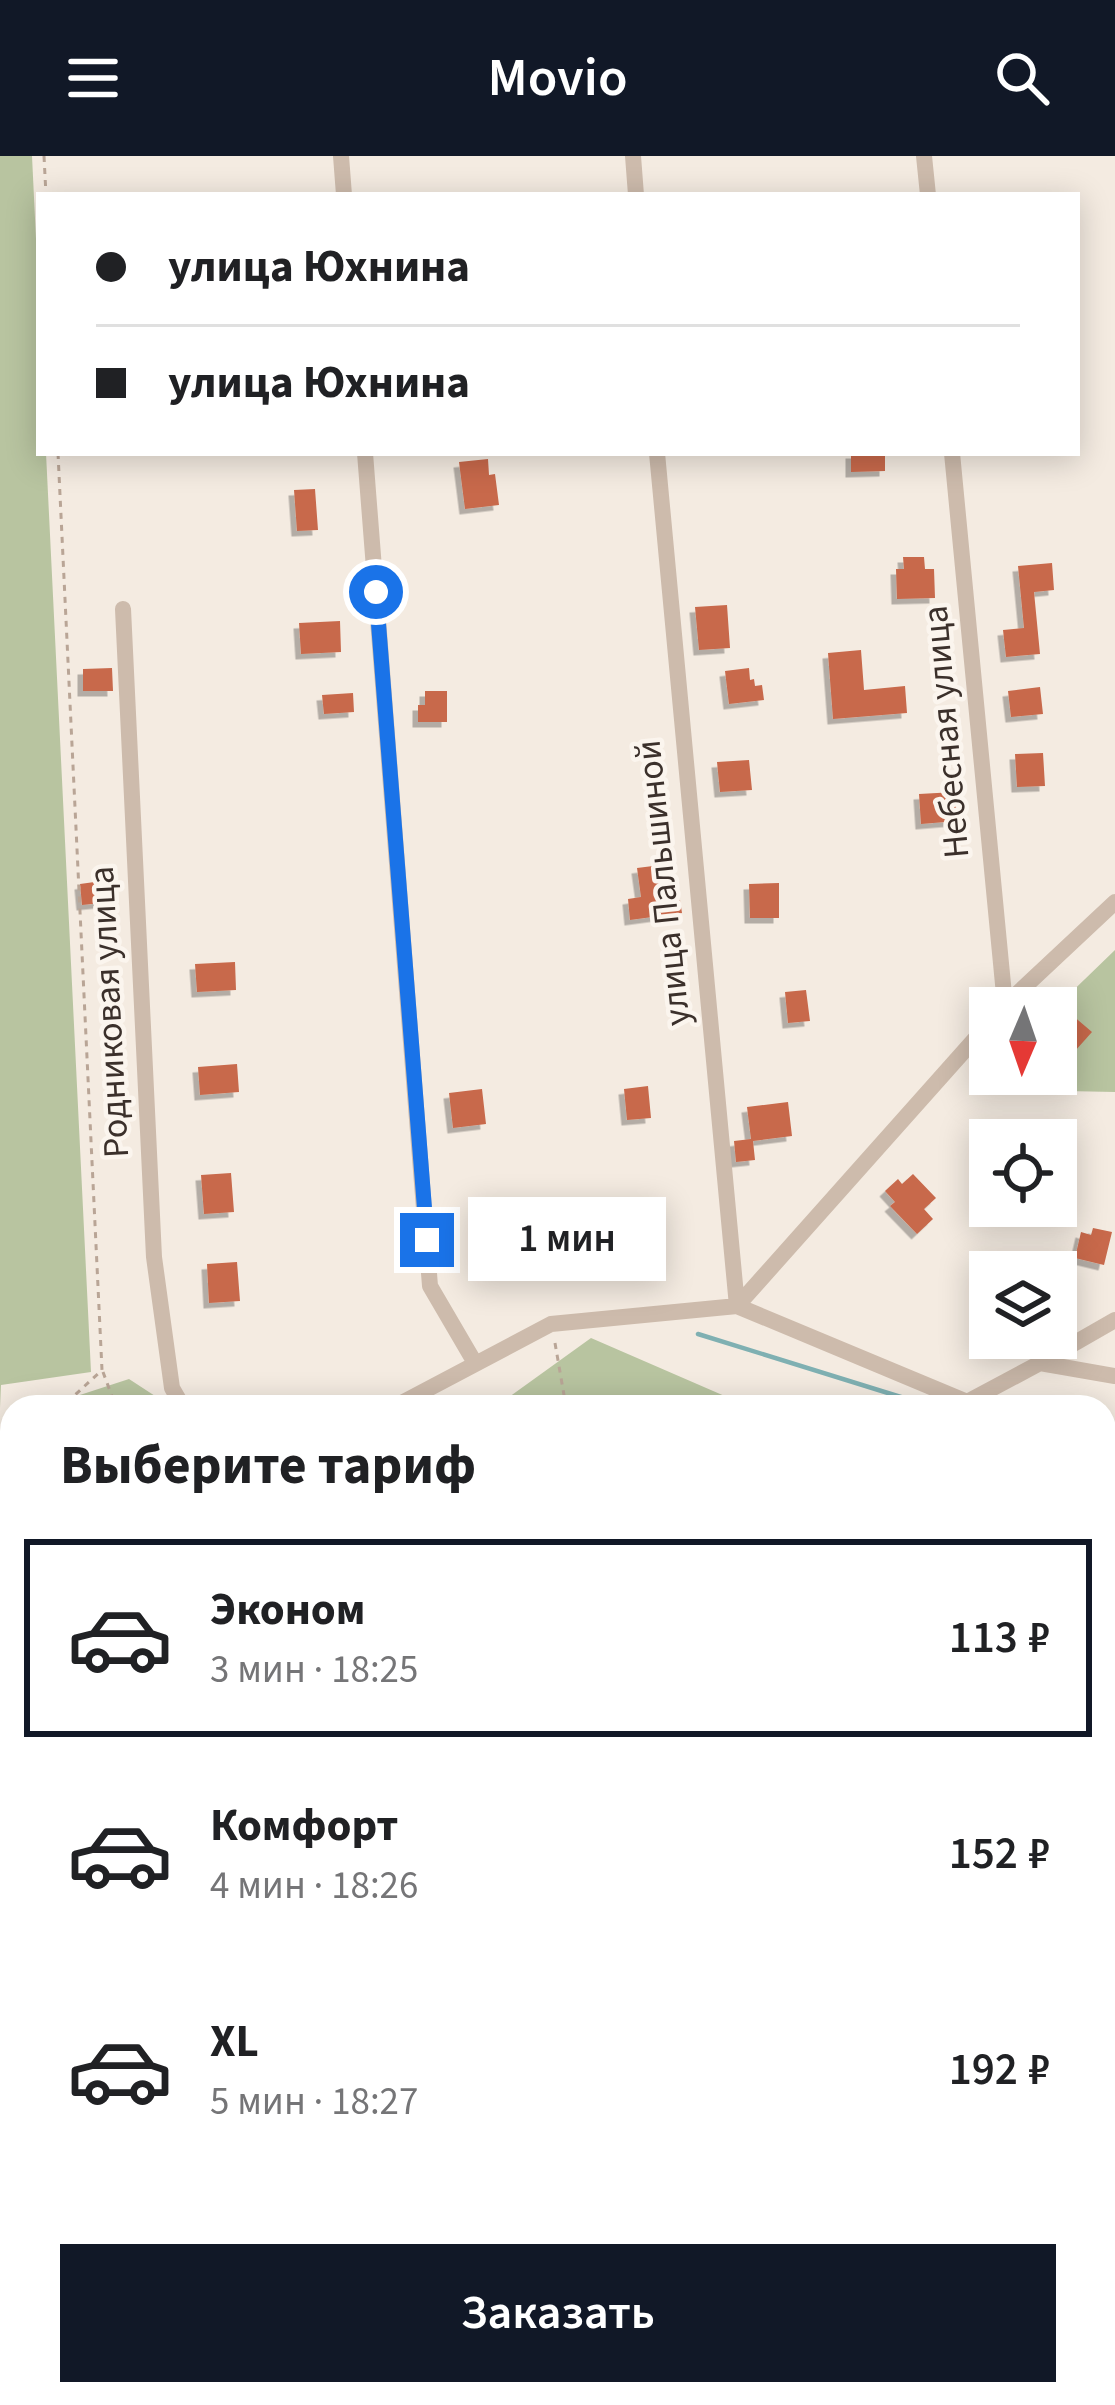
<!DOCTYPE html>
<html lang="ru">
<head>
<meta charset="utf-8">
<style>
  body { margin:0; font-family:"Source Sans 3",sans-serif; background:#f2f2f2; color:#202124; height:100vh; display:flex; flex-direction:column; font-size:45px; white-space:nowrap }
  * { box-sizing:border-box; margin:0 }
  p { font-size:39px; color:#757577 }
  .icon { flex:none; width:66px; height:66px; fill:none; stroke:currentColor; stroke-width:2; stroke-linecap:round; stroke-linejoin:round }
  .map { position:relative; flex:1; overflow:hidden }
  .panel { position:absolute; left:0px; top:1239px; width:1116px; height:1011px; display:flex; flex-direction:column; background:#fff; border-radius:36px 36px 0 0; box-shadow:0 6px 30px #0003 }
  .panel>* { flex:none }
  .guide { position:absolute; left:36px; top:36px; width:1044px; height:264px; border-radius:0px; box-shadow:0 6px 30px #0003; display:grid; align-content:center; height:264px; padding:0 60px; background:#fff }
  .needle { width:78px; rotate:182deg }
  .tools { position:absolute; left:969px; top:831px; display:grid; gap:24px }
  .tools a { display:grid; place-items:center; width:108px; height:108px; border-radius:0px; background:#fff; box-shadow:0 6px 30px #0003; font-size:60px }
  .end { position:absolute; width:54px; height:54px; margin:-27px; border:15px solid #1a73e8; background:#fff; box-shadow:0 0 0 6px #fff }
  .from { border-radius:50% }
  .bubble { position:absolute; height:84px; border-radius:0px; background:#fff; box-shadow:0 6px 30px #0003; font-size:39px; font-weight:600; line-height:84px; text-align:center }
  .guide b { display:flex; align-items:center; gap:42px; height:114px; font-size:45px }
  .guide b+b { border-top:3px solid #e0e0e0 }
  .guide i { width:30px; height:30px; background:#202124 }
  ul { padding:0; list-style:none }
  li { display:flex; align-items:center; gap:36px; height:198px; margin:0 24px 18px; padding:0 36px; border:6px solid transparent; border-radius:0px }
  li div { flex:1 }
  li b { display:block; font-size:45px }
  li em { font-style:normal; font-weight:600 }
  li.active { border-color:#111827 }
  li>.icon { width:108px; height:108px; stroke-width:1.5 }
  h2 { padding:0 60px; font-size:54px; line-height:144px }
  .cta { display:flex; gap:24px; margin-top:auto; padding:24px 60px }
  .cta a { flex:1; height:138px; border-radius:0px; background:#111827; color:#fff; font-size:48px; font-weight:600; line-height:138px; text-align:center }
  header { display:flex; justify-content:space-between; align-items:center; height:156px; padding:0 60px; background:#111827; color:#fff; font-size:54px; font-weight:600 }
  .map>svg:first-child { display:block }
  .green { fill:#b8c4a0 }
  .water { fill:#7fb0b2 }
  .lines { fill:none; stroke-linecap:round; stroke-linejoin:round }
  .stream { stroke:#7fb0b2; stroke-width:4.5 }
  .building { fill:#c8694b; filter:url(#shadow) }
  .path { stroke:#b9a596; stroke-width:3; stroke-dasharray:6 6; stroke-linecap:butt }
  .street { stroke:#cdbbac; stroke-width:16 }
  .route { stroke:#1a73e8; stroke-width:15 }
  .labels { text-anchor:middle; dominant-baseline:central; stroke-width:9; stroke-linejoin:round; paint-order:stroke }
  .street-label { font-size:36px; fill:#3b302b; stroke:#fbf5ee }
</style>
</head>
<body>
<header><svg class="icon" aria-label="menu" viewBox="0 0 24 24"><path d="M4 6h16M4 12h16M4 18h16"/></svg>Movio<svg class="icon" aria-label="search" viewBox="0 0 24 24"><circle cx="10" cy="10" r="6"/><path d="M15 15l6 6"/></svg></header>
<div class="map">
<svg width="1115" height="2249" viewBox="0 0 1115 2249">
  <defs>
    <filter id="shadow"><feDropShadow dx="-5.5" dy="5.5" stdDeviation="0" flood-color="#0004"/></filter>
  </defs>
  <rect width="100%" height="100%" fill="#f4ebe1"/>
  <path class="green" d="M0 0H32L39 145V297H46L91 1216 1 1229 0 1252Z
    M1115 794V936L971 933 990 914V918H1056L1055 852Z
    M591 1182 750 1251H495Z
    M129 1223 172 1251H43Z
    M12 1261V1517L0 1523V1277L7 1263Z
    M12 1545V1874L0 1887V1551Z
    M1104 1646 1115 1656V2249H0V2003L9 2035H12V2238H1104Z"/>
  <path class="water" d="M1110 1282 1115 1283V1407L1104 1418V1284Z"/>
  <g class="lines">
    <path class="stream" d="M698 1178 933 1251
      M1104 1804 1114 1796 1107 1413
      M672 2238V2249"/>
  </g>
  <path class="building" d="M851 297H885V315L851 316Z
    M488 303 489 319 495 318 499 349 465 353 459 306Z
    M315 333 318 374 297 375 294 334Z
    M903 401H924L925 413H934L935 442 897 443 896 413H904Z
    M1052 407 1054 434 1034 436 1040 498 1006 501 1003 474 1024 472 1018 410Z
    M727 449 730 492 699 494 695 451Z
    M340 465 341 496 301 498 299 467Z
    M861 494 864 534 905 530 907 557 833 563 828 497Z
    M112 512 113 535H83V513Z
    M749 512 750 524 754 523 755 530 762 529 764 544 729 548 725 515Z
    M1040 531 1043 558 1011 561 1008 535Z
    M425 535H447V566H418V549H425Z
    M353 537 354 556 324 558 322 539Z
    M1043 597 1045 630 1017 631 1015 598Z
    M749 604 752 634 720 636 717 606Z
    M955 636 957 665 921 668 919 638Z
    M661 709 666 746 680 744 682 757 630 764 628 743 641 741 637 712Z
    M109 724 111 746 82 749 80 728Z
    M779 727V762H750L749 728Z
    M235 806 236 834 197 836 195 808Z
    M806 834 810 865 788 867 785 836Z
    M1065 853 1092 876 1056 916V863Z
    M237 908 239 936 200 939 198 911Z
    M648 930 651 962 627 964 624 933Z
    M482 933 486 968 453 972 449 937Z
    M788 946 792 980 753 985 755 1004 736 1006 734 985 751 983 747 951Z
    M231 1017 234 1056 204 1058 201 1019Z
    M913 1018 936 1042 924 1053 933 1063 917 1078 890 1050 895 1046 885 1035 898 1023 902 1028Z
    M1093 1072 1112 1076 1104 1109 1075 1102 1081 1076 1091 1079Z
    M237 1106 240 1145 209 1147 207 1108Z"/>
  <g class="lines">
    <path class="path" d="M44 0 46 39
      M58 297 102 1214 62 1251
      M555 1187 564 1239 557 1251
      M103 1216 116 1251
      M1104 1276 1115 1272
      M0 1322 12 1303
      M100 2249V2238
      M129 2249 139 2238"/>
    <path class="street" d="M341 0 344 39
      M633 0 636 39
      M924 0 928 39
      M365 297 430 1130 475 1207
      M657 297 737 1150
      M952 297 1005 849
      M123 453 154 1101 172 1232 183 1251
      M1003 851 1115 746
      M737 1150 990 866
      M1040 1207 1115 1164
      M394 1251 551 1168 737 1150 967 1246 1040 1207 1115 1220
      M0 1532 12 1526"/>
  </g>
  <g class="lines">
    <path class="route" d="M376 436 427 1084"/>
  </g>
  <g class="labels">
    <g class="street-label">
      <text transform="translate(946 576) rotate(-95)">Небесная улица</text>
      <text transform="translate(663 727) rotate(-96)">улица Пальшиной</text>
      <text transform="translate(109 856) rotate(-93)">Родниковая улица</text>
    </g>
  </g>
</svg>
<div class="tools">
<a><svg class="needle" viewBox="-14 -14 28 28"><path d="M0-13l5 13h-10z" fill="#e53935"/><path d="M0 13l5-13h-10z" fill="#757577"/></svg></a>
<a><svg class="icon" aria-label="locate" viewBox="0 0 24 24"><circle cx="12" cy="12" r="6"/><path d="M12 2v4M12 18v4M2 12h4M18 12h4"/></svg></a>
<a><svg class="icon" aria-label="layers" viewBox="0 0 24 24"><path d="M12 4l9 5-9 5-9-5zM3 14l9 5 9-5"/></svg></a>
</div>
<i class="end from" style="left:376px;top:436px"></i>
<i class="end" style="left:427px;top:1084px"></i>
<div class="bubble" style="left:468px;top:1041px;width:198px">1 мин</div>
<div class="guide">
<b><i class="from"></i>улица Юхнина</b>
<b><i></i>улица Юхнина</b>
</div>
<section class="panel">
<h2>Выберите тариф</h2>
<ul>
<li class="active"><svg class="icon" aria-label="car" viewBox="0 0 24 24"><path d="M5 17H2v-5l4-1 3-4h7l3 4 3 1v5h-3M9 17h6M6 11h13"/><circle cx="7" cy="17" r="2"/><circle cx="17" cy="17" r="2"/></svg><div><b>Эконом</b><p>3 мин · 18:25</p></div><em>113 ₽</em></li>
<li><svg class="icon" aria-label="car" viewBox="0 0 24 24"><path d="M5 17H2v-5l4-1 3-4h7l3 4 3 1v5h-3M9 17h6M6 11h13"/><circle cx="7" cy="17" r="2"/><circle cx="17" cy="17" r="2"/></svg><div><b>Комфорт</b><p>4 мин · 18:26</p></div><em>152 ₽</em></li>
<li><svg class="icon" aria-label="car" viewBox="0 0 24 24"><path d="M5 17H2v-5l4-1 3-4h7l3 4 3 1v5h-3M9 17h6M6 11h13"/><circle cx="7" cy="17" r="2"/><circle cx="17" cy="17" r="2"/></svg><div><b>XL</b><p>5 мин · 18:27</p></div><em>192 ₽</em></li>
</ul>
<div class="cta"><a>Заказать</a></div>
</section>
</div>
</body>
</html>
